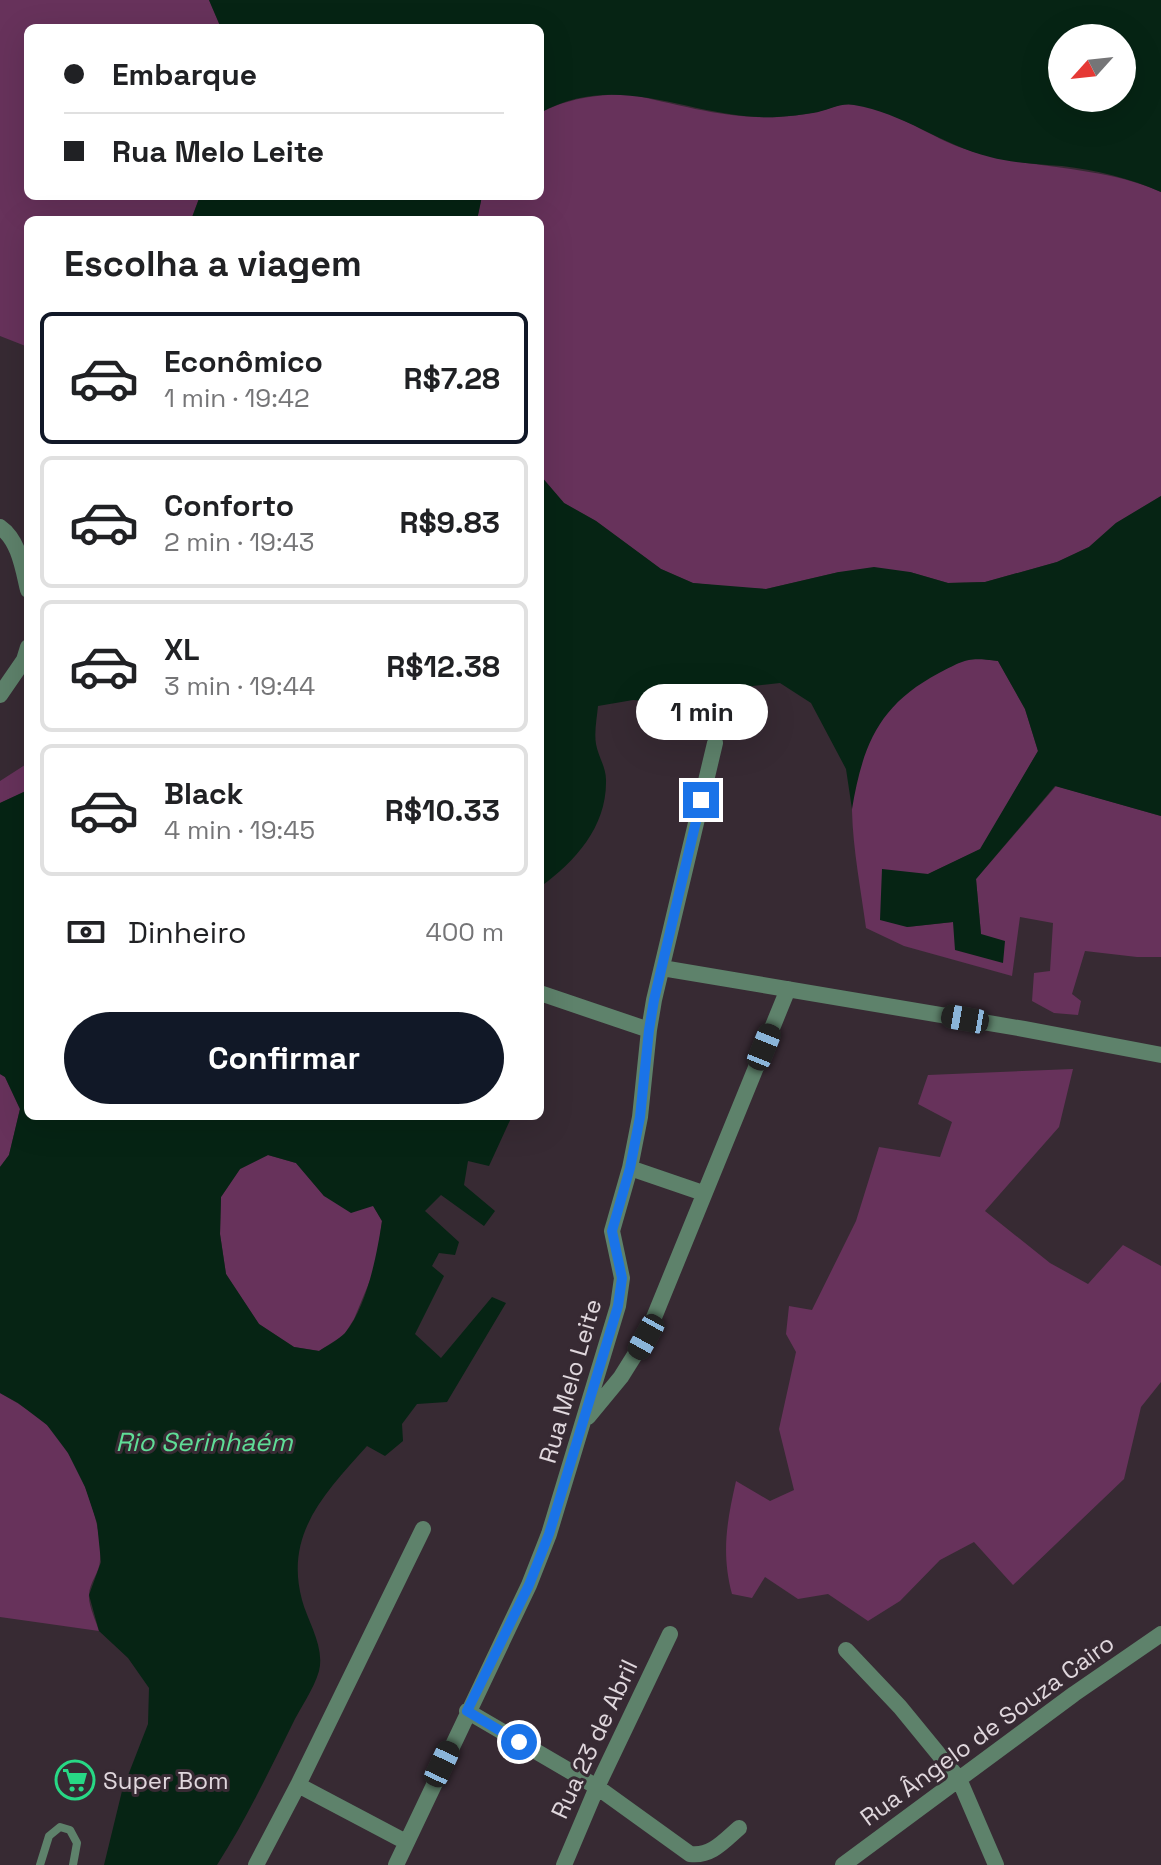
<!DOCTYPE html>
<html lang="pt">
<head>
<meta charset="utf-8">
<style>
  body { margin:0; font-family:"Space Grotesk",sans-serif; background:#f2f2f2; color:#202124; height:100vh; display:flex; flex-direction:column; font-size:30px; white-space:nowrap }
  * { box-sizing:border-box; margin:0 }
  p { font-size:26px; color:#757577 }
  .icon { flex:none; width:44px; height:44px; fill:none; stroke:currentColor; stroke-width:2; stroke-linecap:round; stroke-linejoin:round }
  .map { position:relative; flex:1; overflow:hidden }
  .side { position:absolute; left:24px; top:216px; width:520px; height:904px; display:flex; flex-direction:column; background:#fff; border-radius:12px; box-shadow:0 8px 32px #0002 }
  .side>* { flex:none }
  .top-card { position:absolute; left:24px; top:24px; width:520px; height:176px; border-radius:12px; box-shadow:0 8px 32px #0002; display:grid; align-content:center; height:176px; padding:0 40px; background:#fff }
  .needle { width:52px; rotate:243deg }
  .buttons { position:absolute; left:1048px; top:24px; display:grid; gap:16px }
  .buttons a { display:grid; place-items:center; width:88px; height:88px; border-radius:50%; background:#fff; box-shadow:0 8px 32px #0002; font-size:40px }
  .end { position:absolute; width:36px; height:36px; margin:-18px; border:10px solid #1a73e8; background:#fff; box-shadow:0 0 0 4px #fff }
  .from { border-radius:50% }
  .bubble { position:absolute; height:56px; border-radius:28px; background:#fff; box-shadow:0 8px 32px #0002; font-size:26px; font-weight:800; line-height:56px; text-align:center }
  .car { position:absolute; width:24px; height:48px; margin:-24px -12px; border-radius:10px; box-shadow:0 0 6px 2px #0007; background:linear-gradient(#222 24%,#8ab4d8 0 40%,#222 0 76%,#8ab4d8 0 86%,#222 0) }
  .top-card b { display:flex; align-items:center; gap:28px; height:76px; font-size:30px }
  .top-card b+b { border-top:2px solid #e0e0e0 }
  .top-card i { width:20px; height:20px; background:#202124 }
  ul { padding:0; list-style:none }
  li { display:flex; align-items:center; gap:24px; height:132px; margin:0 16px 12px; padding:0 24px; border:4px solid #e0e0e0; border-radius:12px }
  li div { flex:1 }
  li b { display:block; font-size:30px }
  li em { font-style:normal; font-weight:800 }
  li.selected { border-color:#111827 }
  li>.icon { width:72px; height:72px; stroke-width:1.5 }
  h2 { padding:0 40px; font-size:36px; line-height:96px }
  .pay { display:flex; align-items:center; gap:20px; height:88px; padding:0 40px; font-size:30px }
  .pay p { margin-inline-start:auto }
  .button { display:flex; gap:16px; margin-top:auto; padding:16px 40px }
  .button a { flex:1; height:92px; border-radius:48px; background:#111827; color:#fff; font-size:32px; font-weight:800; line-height:92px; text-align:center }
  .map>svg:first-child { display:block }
  .green { fill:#67325b }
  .water { fill:#062414; fill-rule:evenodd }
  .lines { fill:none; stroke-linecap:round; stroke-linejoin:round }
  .service { stroke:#5e826b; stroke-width:8 }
  .minor { stroke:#5e826b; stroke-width:16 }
  .route { stroke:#1a73e8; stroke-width:10 }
  .labels { text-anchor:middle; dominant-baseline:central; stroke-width:6; stroke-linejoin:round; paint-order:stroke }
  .street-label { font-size:24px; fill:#e0d7dd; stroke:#372a33 }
  .poi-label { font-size:24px; fill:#e0d7dd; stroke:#372a33; text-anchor:start }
  .water-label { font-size:26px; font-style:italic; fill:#5fdd97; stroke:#372a33 }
</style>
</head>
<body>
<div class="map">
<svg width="1161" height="1865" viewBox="0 0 1161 1865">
  <rect width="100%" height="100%" fill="#372a33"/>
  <path class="green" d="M0 0H209L221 28H28V196H200L191 220H28V347L0 336Z
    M628 94C677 104 728 120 779 117 791 116 804 115 815 112 827 110 840 103 851 104 886 105 927 135 959 147 1025 171 1096 163 1161 192V496L1116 523 1089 547 1057 562 985 582 948 583 910 572H839L766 589 729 587 693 583 661 569 596 521 564 503 540 475V220H477L482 196H540V113C568 98 596 95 628 94Z
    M969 657 998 661 1025 709 1038 751 981 849 928 874 907 927 953 922 981 934 976 879 1056 786 1161 816V957H1137L1085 951 1072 994 1081 1001 1078 1015 1054 1013 1032 1001 1034 973 1050 971 1053 923 1020 917 1012 976 904 946 866 928C861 890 853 850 852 811 852 767 878 711 914 686 931 675 951 667 969 657Z
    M28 763V790L0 803V781Z
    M1073 1069 1059 1127 985 1211 1050 1263 1088 1284 1123 1245 1161 1266V1382L1141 1407 1124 1479 1013 1585 974 1542 940 1560 900 1601 868 1621 828 1594 798 1599 765 1577 752 1598 732 1594C721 1553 727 1521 736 1481L770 1501 794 1490 779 1429 796 1352 786 1334 789 1306 812 1310 856 1221 879 1147 940 1157 952 1122 918 1104 928 1075Z
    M0 1074 5 1077 20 1109 9 1155 0 1167Z
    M268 1155 296 1163 324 1196 373 1205 382 1221 376 1266 354 1319 344 1335 319 1351 294 1347 259 1324 226 1274 220 1234 221 1197 240 1169Z
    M0 1393C16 1402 33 1412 46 1424 76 1454 103 1518 100 1560 100 1572 89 1583 89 1595 88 1605 96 1621 99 1631L0 1617Z"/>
  <path class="water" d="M209 0H1161V192C1129 178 1096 170 1062 166 1038 164 1013 163 990 157 942 145 903 113 854 105 841 102 826 111 813 113 801 115 789 116 777 117 693 121 621 68 540 113V28H221ZM1122 38V98H1062V38Z
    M200 196H482L477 220H191Z
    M540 475 564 503 596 521 661 569 693 583 766 589 839 572 874 567 910 572 948 583 985 582 1057 562 1089 547 1116 523 1161 496V816L1055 786 976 879 981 934 1005 941 1003 963 955 950 953 922 907 927 880 920 882 869 928 874 980 849 1038 751 1025 709 998 661C968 657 966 659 939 673 879 705 863 744 852 809L846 769 811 703 780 683 707 691 672 703 633 700 598 706C597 717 594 732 596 744 598 756 606 767 606 780 607 826 576 861 540 887Z
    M28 790V1116H512L489 1166 468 1161 464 1185 495 1211 484 1226 441 1195 425 1211 459 1242 455 1255 439 1253 432 1266 444 1276 415 1334 441 1358 492 1297 506 1303 447 1402 417 1404 402 1424 403 1441 385 1456 367 1446C326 1492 284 1533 302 1600 308 1622 325 1647 319 1671 314 1689 300 1708 292 1725 268 1773 246 1820 217 1865H104L122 1791 148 1724 149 1688 128 1658 99 1631 89 1595 101 1562 97 1523 85 1487 68 1453 47 1425 18 1403 0 1393V1167L9 1155 20 1109 5 1077 0 1074V803ZM268 1155 296 1163 324 1196 351 1213 373 1206 382 1221C377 1254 367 1307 345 1333 338 1340 327 1346 319 1351L294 1347 259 1324 226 1274 220 1234 221 1197 240 1169Z"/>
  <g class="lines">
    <path class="service" d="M40 1865 49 1836 60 1827 70 1830 77 1843 73 1865"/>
    <path class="minor" d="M0 527C19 540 23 569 28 590
      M0 695 24 660 28 647
      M662 968 1024 1029 1161 1055
      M540 993 649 1030
      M630 1168 703 1193
      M588 1417 621 1377 646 1337 788 989
      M846 1650 900 1707 959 1779 996 1865
      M467 1711 597 1787 690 1854C711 1857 724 1841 739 1828
      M298 1785 406 1842
      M256 1865 298 1785 423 1529
      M396 1865 529 1585 549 1534 618 1306 622 1278 612 1231 630 1168 640 1117 649 1030 654 1000 715 743
      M564 1865 597 1787 670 1634
      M843 1865 1074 1694 1161 1634"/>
  </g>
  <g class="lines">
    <path class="route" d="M519 1742 467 1711 529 1585 549 1534 618 1306 622 1278 612 1231 630 1168 640 1117 649 1030 654 1000 701 800"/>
  </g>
  <defs>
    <symbol id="supermarket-ring" viewBox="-11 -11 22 22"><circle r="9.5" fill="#372a33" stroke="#28d885" stroke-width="1.5"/><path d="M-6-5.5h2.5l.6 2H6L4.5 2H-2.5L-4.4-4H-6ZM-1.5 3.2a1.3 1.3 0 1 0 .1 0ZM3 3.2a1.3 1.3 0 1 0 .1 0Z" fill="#28d885"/></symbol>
  </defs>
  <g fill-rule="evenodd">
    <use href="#supermarket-ring" x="53" y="1758" width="44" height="44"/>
  </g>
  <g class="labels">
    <g class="street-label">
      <text transform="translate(570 1381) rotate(-74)">Rua Melo Leite</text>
      <text transform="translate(987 1730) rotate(-36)">Rua Ângelo de Souza Cairo</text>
      <text transform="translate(594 1739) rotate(-65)">Rua 23 de Abril</text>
    </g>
    <g class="poi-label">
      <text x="103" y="1780">Super Bom</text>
    </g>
    <g class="water-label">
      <text x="204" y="1442">Rio Serinhaém</text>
    </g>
  </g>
</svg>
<div class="buttons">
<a><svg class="needle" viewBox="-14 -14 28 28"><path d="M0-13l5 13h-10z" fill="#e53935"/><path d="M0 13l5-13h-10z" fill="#757577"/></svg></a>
</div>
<i class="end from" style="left:519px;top:1742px"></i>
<i class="end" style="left:701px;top:800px"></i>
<div class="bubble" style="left:636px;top:684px;width:132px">1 min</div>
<i class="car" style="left:965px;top:1019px;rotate:280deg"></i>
<i class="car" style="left:764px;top:1047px;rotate:22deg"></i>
<i class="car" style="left:646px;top:1337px;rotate:209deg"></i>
<i class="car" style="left:442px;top:1764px;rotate:25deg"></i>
<div class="top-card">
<b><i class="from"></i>Embarque</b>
<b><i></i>Rua Melo Leite</b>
</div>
<section class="side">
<h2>Escolha a viagem</h2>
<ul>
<li class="selected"><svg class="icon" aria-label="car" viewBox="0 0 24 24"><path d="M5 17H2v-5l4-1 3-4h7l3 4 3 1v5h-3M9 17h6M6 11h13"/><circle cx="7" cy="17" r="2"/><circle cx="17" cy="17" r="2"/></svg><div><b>Econômico</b><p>1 min · 19:42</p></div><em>R$7.28</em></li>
<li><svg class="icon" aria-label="car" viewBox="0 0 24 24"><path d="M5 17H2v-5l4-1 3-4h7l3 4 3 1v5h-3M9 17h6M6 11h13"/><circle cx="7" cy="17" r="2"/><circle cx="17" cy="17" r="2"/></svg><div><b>Conforto</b><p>2 min · 19:43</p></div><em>R$9.83</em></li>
<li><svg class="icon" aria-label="car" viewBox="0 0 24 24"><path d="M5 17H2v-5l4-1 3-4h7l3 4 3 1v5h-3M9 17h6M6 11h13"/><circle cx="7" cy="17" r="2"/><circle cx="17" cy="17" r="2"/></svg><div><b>XL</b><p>3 min · 19:44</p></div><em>R$12.38</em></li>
<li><svg class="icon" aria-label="car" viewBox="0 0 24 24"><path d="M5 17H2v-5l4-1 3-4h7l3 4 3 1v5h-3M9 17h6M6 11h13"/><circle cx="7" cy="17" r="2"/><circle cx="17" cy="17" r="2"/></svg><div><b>Black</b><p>4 min · 19:45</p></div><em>R$10.33</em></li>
</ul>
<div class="pay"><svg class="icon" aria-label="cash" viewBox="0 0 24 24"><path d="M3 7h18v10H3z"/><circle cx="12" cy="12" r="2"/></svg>Dinheiro<p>400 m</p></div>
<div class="button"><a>Confirmar</a></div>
</section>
</div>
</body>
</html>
